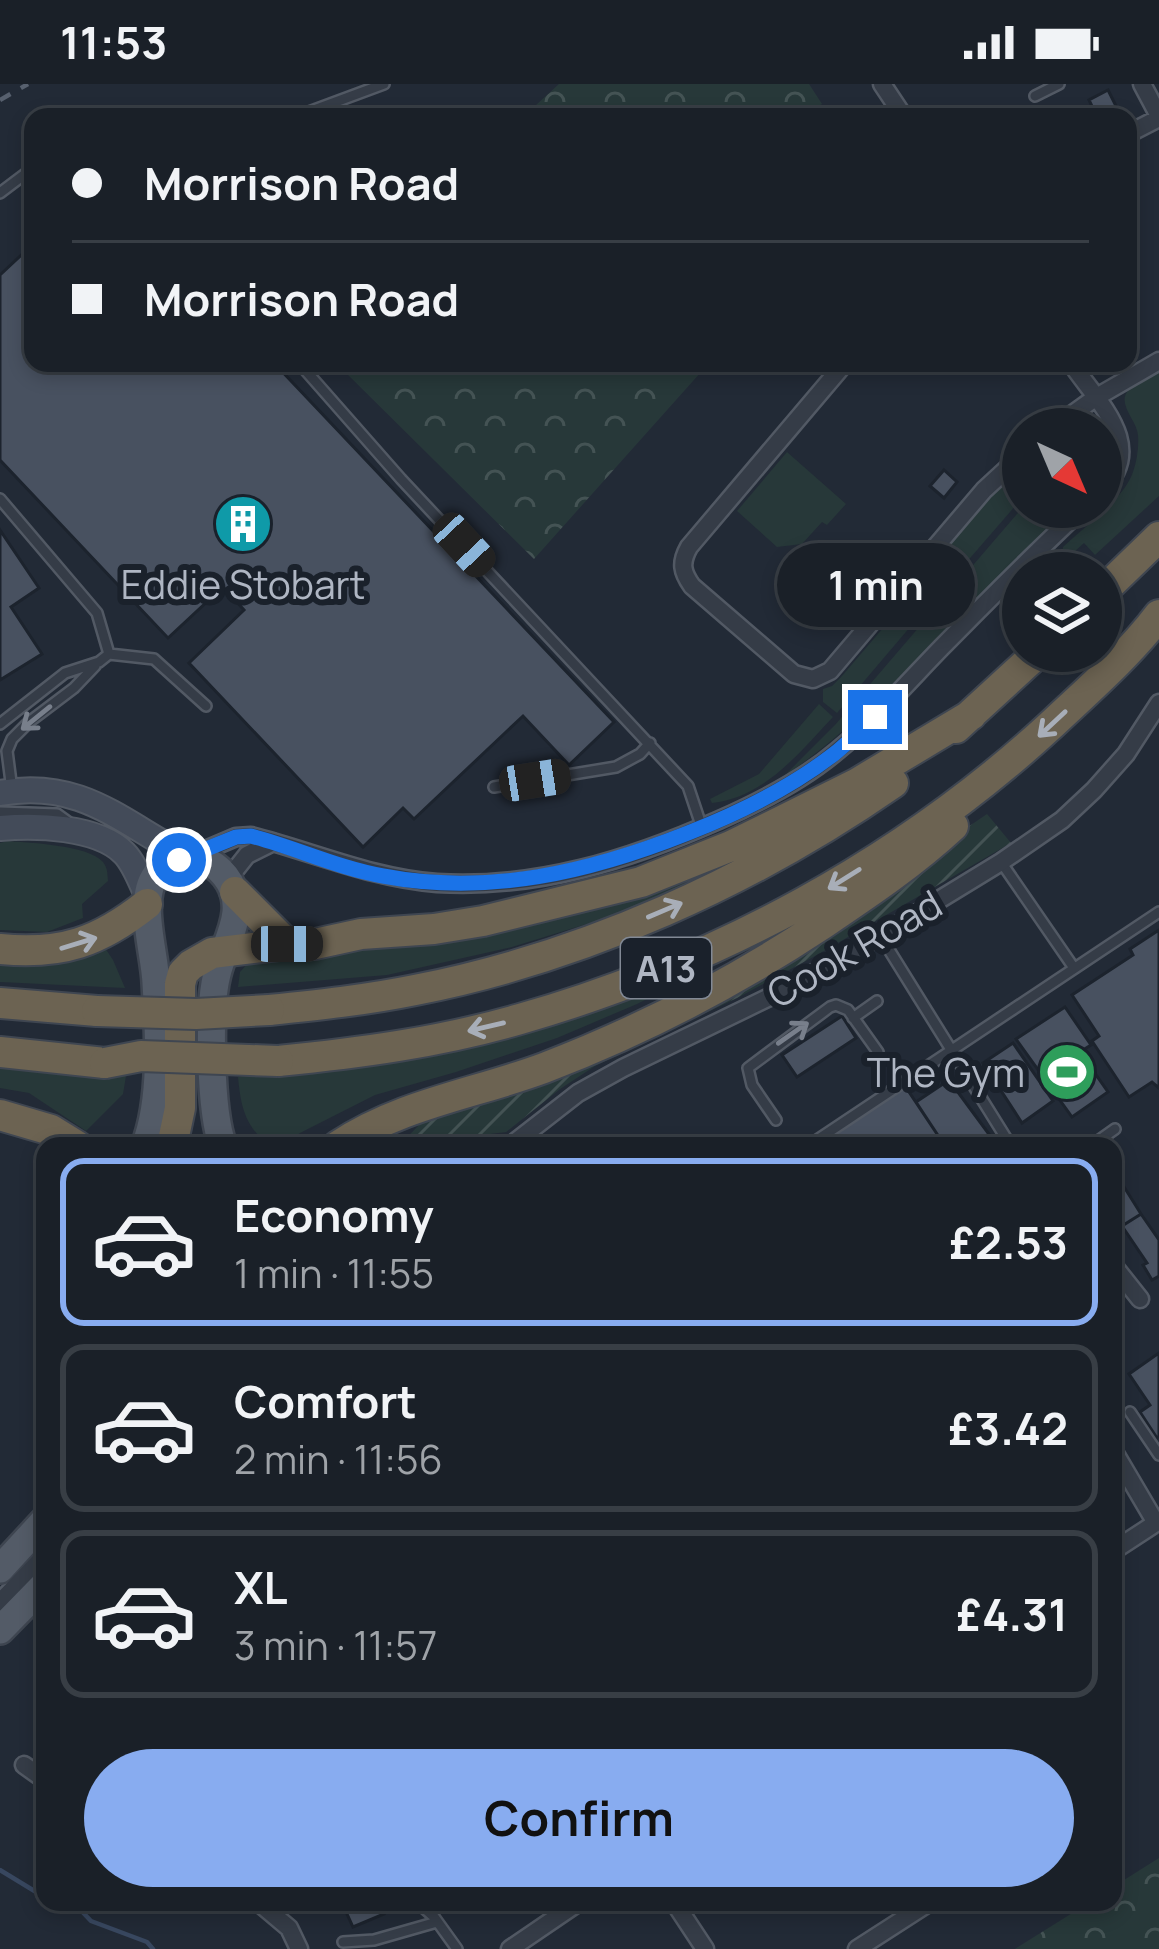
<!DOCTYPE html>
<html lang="en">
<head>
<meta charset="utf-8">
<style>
  body { margin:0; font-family:Manrope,sans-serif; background:#272d34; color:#f1f3f6; height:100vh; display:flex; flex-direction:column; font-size:45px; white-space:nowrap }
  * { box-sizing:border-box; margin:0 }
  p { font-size:39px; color:#9fa3a8 }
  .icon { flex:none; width:66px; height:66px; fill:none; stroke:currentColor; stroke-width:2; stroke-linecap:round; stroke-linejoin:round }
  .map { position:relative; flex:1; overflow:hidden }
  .details { position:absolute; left:36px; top:1053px; width:1086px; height:774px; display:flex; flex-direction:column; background:#1a2028; border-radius:24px; box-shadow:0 6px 18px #0003,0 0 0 3px #383e45 }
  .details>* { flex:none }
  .top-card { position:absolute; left:24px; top:24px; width:1113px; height:264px; border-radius:24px; box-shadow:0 6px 18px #0003,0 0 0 3px #383e45; display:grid; align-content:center; height:264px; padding:0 48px; background:#1a2028 }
  .needle { width:78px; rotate:136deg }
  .buttons { position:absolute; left:1002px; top:324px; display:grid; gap:24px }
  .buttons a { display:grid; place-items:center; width:120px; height:120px; border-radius:50%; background:#1a2028; box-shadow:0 6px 18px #0003,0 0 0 3px #383e45; font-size:60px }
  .end { position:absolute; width:54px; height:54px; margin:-27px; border:15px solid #1a73e8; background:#fff; box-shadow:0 0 0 6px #fff }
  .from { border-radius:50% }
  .bubble { position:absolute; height:84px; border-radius:42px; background:#1a2028; box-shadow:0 6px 18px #0003,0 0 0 3px #383e45; font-size:39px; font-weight:700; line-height:84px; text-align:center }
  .car { position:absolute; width:36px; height:72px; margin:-36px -18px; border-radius:15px; box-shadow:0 0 9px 3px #0007; background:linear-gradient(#222 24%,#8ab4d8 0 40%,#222 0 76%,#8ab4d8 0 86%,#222 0) }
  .top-card b { display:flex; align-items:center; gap:42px; height:114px; font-size:45px }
  .top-card b+b { border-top:3px solid #383e45 }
  .top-card i { width:30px; height:30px; background:#f1f3f6 }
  ul { padding:21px 0 0; list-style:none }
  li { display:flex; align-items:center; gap:36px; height:168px; margin:0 24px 18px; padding:0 24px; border:6px solid #383e45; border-radius:24px }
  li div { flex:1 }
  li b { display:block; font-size:45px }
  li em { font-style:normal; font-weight:700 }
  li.selected { border-color:#88acf0 }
  li>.icon { width:108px; height:108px; stroke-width:1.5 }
  .cta { display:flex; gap:24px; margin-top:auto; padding:24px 48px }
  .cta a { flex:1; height:138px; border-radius:72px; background:#88acf0; color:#111; font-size:48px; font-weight:700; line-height:138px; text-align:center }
  .status { display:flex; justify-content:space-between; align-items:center; height:84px; padding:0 60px; background:#1a2028; direction:ltr }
  .status svg { height:33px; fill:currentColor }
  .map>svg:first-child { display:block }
  .grass { fill:#273839 }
  .forest { fill:url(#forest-crowns) }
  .garden { fill:url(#garden-furrows) }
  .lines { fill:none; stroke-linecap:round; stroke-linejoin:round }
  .stream { stroke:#38475f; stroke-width:4.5 }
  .building { fill:#485160; stroke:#1c232d; stroke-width:3 }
  .lane-casing { stroke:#525964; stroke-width:14 }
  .street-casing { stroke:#525964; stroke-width:21 }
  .secondary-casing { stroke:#525964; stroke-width:28 }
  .primary-casing { stroke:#3e4550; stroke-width:32 }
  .highway-casing { stroke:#3f4651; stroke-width:34 }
  .lane { stroke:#353c47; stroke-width:9 }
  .street { stroke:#353c47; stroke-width:16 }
  .secondary { stroke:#434b59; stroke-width:24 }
  .primary { stroke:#535b67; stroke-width:27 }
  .highway { stroke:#6c6352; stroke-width:30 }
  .rail { stroke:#57606e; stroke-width:4.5; stroke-dasharray:12 12; stroke-linecap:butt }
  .highway-bridge-casing { stroke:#3f4651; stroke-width:34; stroke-linecap:butt }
  .highway-bridge { stroke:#6c6352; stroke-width:30 }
  .oneway { stroke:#787f8b }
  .oneway2 { stroke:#a8aeb8 }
  .route { stroke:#1a73e8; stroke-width:15 }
  .labels { text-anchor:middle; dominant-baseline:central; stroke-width:12; stroke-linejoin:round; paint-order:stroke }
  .shield { fill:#1a212b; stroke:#828995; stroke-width:3 }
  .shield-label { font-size:36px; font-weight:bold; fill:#afb6c3 }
  .poi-label { font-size:39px; fill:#afb6c3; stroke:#1a212b }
  .street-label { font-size:39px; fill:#afb6c3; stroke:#1a212b }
</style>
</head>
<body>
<div class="status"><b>11:53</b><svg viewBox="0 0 49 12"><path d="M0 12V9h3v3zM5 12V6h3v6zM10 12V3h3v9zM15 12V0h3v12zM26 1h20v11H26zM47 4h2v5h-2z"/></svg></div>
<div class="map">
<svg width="1159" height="1865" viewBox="0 0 1159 1865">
  <defs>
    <pattern id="forest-crowns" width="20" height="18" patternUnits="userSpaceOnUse" patternTransform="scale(3)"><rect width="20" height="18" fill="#273839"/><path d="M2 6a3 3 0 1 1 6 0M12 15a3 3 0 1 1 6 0" fill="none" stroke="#445354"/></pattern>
    <pattern id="garden-furrows" width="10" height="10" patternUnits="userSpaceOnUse" patternTransform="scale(3)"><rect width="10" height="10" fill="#273839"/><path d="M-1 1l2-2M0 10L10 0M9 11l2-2" fill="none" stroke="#445354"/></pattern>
  </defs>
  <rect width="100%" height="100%" fill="#222a36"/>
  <path class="grass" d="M1159 289V412L1095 471 1084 459 1051 489H1043L1063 471V463C1084 443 1124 415 1133 388 1137 376 1139 363 1138 351 1137 337 1118 321 1127 308 1134 300 1150 294 1159 289Z
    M787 368 846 420 827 441 822 438 802 460 777 463 737 427Z
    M1023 378V413L945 503 925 485 983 418Z
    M1023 423H1072L967 524 950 508Z
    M924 496 939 509 837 629 823 618V605L832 602 842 592Z
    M944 514 961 529C902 590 854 645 783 693L835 641Z
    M819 620 833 633C800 668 764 714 712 719L710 715 759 690Z
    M781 749 705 795 632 826 512 863 387 891 238 903 240 888 250 877 411 858Z
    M8 757C31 759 88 761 103 778 108 785 107 788 108 797L82 820 83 834 47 848 0 846V759Z
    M816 823 751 863 637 920 557 954 456 988 375 1011 300 1049 284 1062H269C245 1041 241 1024 238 993L357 980Z
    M99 855 113 876 125 904 0 898V868Z
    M0 981 54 988 126 992 123 1010 86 1047 29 1009 0 1004Z"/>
  <path class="forest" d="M559 0H809L822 20 796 33H523Z
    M336 279H691L701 288 534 475Z
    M1159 1774V1865H1015L1090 1818H1113V1803Z"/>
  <path class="garden" d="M987 730 1011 759 815 872 737 914 595 982 560 1005 506 1048 400 1061 435 1024 800 858Z"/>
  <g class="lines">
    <path class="stream" d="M0 1786 41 1811 45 1808
      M73 1818 91 1837 147 1858 153 1865"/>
  </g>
  <path class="building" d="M1108 6 1118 26 1104 33H1097L1089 16Z
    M33 160V279H274L614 638 569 681 523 632 414 735 403 724 363 763 189 579 244 526 223 503 168 554 0 376V191Z
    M944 386 957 398 944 414 930 402Z
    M0 446 39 504 11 523 42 570 0 596Z
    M1159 846V1004L1152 998 1129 1013 1092 957 1099 952 1072 911 1133 871 1130 865Z
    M1065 923 1091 961 1080 968 1108 1008 1072 1033 1016 955Z
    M842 932 856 954 797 993 782 971Z
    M1013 959 1053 1017 1022 1039 983 979Z
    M949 996 994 1057 987 1062H945L916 1018Z
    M903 999 945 1062H809Z
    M1121 1098 1141 1130 1122 1142 1117 1135 1113 1138V1103Z
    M1141 1130 1159 1156V1192L1152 1196 1143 1181 1147 1179 1122 1142Z
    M1159 1269V1352L1157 1354 1140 1328 1150 1321 1129 1290Z
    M379 1818 384 1830 353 1843 342 1819Z"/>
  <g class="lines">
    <defs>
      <path id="lane" d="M1035 12 1059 0
        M295 33 384 0
        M0 109 33 84
        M299 279 401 395 688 702 702 744
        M0 415 97 529 109 570
        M0 640 65 589 99 578 109 570 154 575 206 622
        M494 703 616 683 640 670 650 659
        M12 706 7 667 12 655 29 638 74 604 95 582
        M0 728 57 730 68 738
        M1001 778 1074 884
        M881 853 1011 1062
        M853 934 877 917
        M776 1036 752 1001 748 984 830 923 836 921 848 926 878 968
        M808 1062 1159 828
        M1091 1062 1115 1045
        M1130 1328 1159 1371
        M417 1818 434 1833 457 1865
        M343 1858 374 1856 437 1838"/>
      <path id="street" d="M882 0 904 33
        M1142 0 1159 32
        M1128 50 1159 34
        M845 279 689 463C680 479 682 488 692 502L794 590 813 595 830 587 984 406 1023 370
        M1071 279C1098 319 1148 362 1101 407
        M1052 345 1095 314 1159 277
        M189 773 236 753 251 752C314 768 371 794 437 799 536 805 629 776 719 736 760 718 803 696 837 667 875 636 907 599 941 564 988 516 1035 469 1084 423
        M228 795 247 771 273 758
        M510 1062 578 1009 623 984 784 906 880 852 1001 778 1062 736 1094 706 1126 670 1159 619
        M1113 1181 1140 1215
        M1113 1366 1156 1439
        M1113 1467 1159 1437
        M0 1518 45 1471
        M24 1681 45 1696
        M258 1818 289 1844 299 1865
        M674 1818 705 1865
        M510 1865 579 1818
        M857 1865 930 1818"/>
      <path id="secondary" d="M0 709C82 694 123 740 188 773
        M0 744C35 741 97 742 124 769 135 780 141 799 148 813"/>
      <path id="primary" d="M145 1062C163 1016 159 948 156 899 155 869 137 816 156 791 187 751 240 785 236 828 234 849 222 869 217 890 208 924 210 1029 223 1062
        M0 1485 45 1436
        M0 1546 45 1500"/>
      <path id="highway" d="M1101 509 1159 453
        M956 644 1040 567
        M235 808 287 860
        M0 865C62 871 99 858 147 820
        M0 919 97 927
        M269 926C318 921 366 916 415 906 584 873 752 797 893 699
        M0 968 105 979
        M278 977C360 969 441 958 520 935 716 879 901 779 1050 642 1087 607 1128 572 1159 531
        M0 1031 51 1046 77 1062
        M172 1062 180 1024V900L183 889 191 881 212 869 287 860H315L361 850 434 845 483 837 641 798 731 762 856 700 971 631
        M338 1062C401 1020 474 1010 544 984 643 946 732 900 821 841 867 810 912 780 953 742"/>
    </defs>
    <use href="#lane" class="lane-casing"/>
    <use href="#street" class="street-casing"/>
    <use href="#secondary" class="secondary-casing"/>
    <use href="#primary" class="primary-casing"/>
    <use href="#highway" class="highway-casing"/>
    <use href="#lane" class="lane"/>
    <use href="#street" class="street"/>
    <use href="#secondary" class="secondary"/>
    <use href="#primary" class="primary"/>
    <use href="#highway" class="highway"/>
    <path class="rail" d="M0 16 28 0"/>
    <defs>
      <path id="highway-bridge" d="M97 927 196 930 269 926
        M105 979 141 972 278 977"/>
    </defs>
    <use href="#highway-bridge" class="highway-bridge-casing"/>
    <use href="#highway-bridge" class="highway-bridge"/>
  </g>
  <defs><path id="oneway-shaft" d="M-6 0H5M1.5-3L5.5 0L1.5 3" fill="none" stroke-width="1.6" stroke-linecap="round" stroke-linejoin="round" transform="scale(3)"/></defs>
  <g class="oneway">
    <use href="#oneway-shaft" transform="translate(36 634) rotate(141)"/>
    <use href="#oneway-shaft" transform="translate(793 949) rotate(-35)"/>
  </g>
  <g class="oneway2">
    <use href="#oneway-shaft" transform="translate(1052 640) rotate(137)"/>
    <use href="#oneway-shaft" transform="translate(844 795) rotate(148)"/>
    <use href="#oneway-shaft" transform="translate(665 826) rotate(-23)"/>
    <use href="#oneway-shaft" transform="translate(79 859) rotate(-17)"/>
    <use href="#oneway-shaft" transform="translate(486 943) rotate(167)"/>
  </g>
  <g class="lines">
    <path class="route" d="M179 776 236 753 251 752C296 764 338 784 383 792 489 812 590 788 688 749 739 729 790 704 834 670 848 659 861 645 875 633"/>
  </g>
  <defs>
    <symbol id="building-disc" viewBox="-11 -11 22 22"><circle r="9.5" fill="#0f9aa8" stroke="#1a212b"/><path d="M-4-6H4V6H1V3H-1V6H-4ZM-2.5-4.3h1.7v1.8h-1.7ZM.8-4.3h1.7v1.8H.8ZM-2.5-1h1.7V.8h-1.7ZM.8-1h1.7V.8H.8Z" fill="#fff"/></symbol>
    <symbol id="stadium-disc" viewBox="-11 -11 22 22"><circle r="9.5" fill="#2e9e5b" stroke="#1a212b"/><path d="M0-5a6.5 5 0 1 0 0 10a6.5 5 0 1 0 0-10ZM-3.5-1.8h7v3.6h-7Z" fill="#fff"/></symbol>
  </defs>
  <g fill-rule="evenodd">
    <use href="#building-disc" x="210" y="407" width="66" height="66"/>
    <use href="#stadium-disc" x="1034" y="955" width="66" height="66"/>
  </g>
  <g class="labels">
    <rect class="shield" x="621" y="854" width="90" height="60" rx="9"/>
    <g class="shield-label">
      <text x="666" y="884">A13</text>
    </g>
    <g class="poi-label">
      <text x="243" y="500">Eddie Stobart</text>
      <text x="1025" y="988" text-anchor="end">The Gym</text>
    </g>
    <g class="street-label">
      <text transform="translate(854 864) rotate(-30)">Cook Road</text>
    </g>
  </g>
</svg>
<div class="buttons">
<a><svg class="needle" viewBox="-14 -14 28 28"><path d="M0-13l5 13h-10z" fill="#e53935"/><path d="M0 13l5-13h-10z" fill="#9fa3a8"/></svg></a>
<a><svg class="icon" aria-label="layers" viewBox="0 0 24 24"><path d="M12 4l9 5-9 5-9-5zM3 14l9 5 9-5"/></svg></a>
</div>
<i class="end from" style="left:179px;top:776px"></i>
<i class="end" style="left:875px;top:633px"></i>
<div class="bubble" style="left:777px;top:459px;width:198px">1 min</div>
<i class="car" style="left:464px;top:461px;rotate:137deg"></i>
<i class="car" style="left:535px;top:696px;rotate:81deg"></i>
<i class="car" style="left:287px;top:860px;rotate:90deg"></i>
<div class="top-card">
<b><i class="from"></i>Morrison Road</b>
<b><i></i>Morrison Road</b>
</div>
<section class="details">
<ul>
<li class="selected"><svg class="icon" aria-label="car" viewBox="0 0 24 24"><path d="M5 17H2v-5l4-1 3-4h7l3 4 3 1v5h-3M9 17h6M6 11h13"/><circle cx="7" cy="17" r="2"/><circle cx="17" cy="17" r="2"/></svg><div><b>Economy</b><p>1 min · 11:55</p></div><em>£2.53</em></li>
<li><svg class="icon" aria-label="car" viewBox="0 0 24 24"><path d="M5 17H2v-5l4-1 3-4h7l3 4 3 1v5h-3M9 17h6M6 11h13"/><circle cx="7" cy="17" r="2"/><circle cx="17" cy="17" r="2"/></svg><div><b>Comfort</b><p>2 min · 11:56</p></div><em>£3.42</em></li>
<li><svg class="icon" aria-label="car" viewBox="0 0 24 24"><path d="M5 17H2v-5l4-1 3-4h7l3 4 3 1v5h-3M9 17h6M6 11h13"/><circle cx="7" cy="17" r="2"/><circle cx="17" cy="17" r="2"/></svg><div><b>XL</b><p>3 min · 11:57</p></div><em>£4.31</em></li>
</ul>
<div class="cta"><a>Confirm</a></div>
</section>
</div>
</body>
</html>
